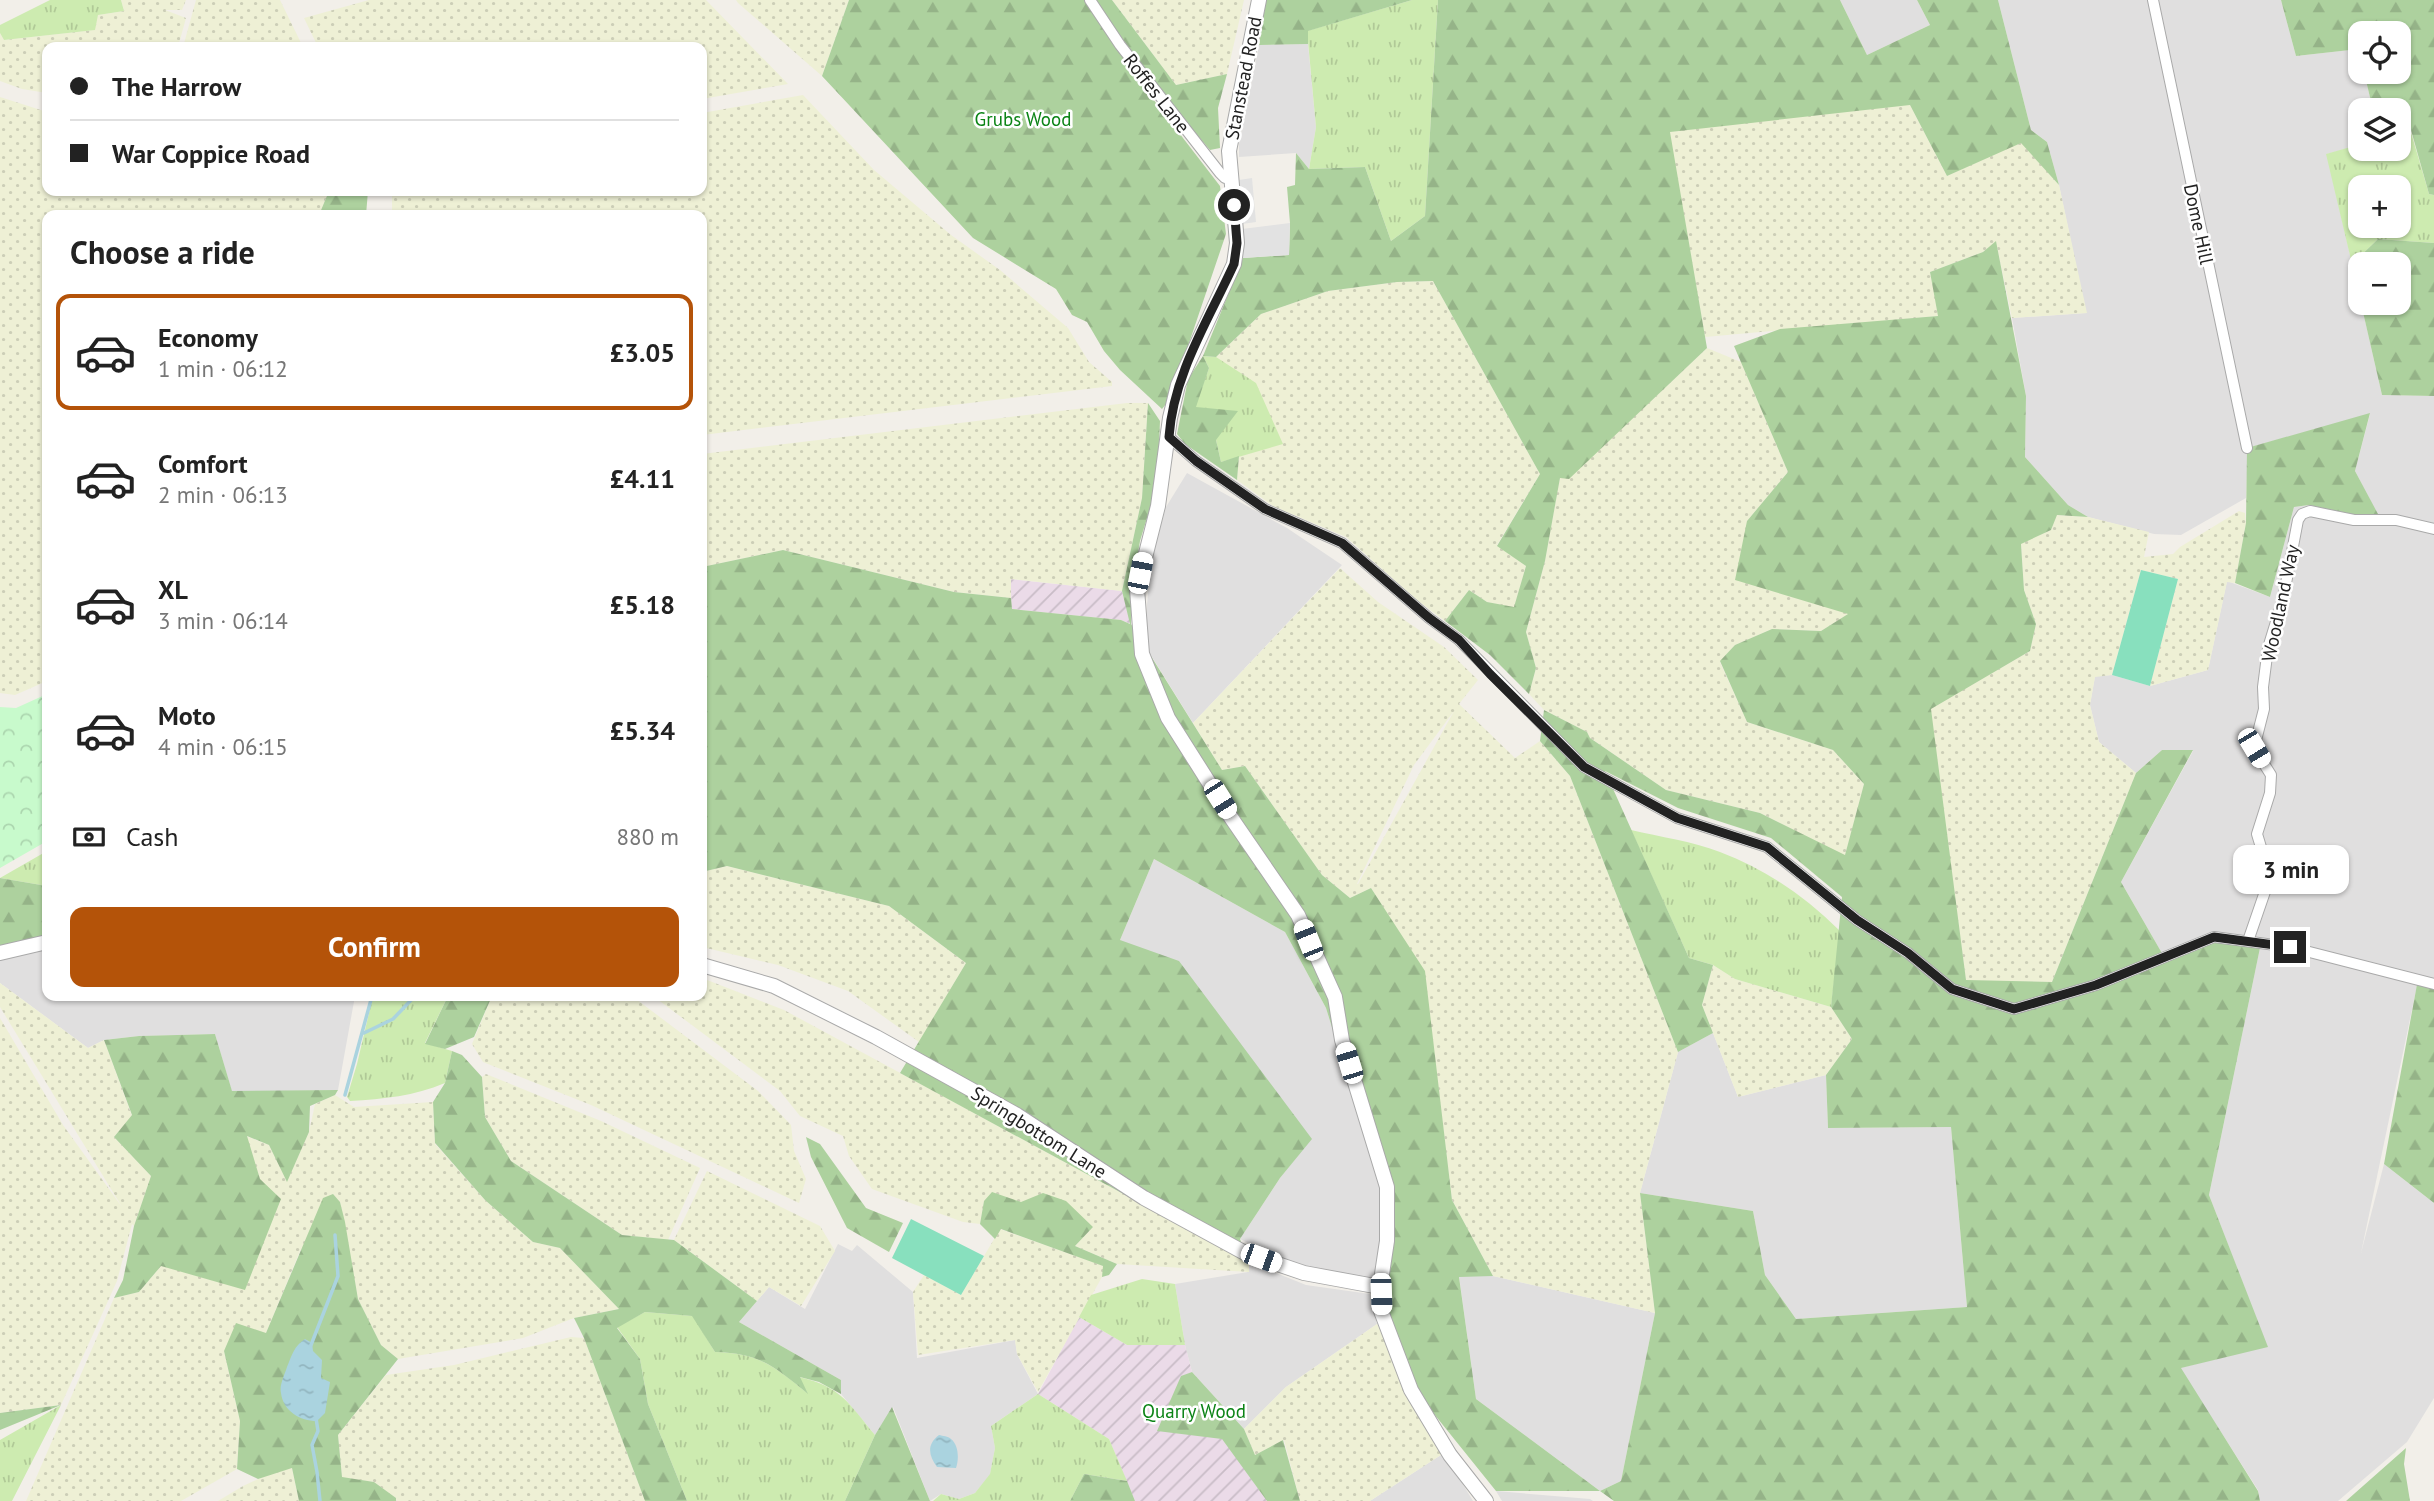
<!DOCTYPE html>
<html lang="en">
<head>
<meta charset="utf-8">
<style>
  body { margin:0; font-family:"PT Sans",sans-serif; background:#f6f6f6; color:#222; height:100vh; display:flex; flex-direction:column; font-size:26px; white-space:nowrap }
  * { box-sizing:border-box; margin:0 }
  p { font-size:23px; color:#767676 }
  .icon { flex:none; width:38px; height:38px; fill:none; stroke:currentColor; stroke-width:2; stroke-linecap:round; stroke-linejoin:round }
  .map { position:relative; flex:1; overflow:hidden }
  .sheet { position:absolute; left:42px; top:210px; width:665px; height:791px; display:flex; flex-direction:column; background:#fff; border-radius:14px; box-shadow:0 2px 5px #0004 }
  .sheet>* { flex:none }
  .banner { position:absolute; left:42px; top:42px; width:665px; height:154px; border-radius:14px; box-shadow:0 2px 5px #0004; display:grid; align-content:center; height:154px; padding:0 28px; background:#fff }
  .controls { position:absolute; left:2348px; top:21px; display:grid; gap:14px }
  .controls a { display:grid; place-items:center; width:63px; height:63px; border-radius:14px; background:#fff; box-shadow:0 2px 5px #0004; font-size:35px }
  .end { position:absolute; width:32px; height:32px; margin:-16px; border:9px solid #222; background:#fff; box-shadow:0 0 0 4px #fff }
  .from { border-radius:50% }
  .bubble { position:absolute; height:49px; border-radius:14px; background:#fff; box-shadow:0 2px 5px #0004; font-size:23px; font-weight:700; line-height:49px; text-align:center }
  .car { position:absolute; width:21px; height:42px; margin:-21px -10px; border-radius:9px; box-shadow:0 0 5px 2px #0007; background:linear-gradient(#fff 24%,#345 0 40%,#fff 0 76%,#345 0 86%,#fff 0) }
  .banner b { display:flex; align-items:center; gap:24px; height:66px; font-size:26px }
  .banner b+b { border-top:2px solid #e0e0e0 }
  .banner i { width:18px; height:18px; background:#222 }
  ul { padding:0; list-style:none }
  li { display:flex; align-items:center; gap:21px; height:116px; margin:0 14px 10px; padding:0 14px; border:4px solid transparent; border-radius:14px }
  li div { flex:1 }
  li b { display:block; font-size:26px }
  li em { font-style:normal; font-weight:700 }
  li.current { border-color:#b45309 }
  li>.icon { width:63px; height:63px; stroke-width:1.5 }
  h2 { padding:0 28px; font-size:32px; line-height:84px }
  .pay { display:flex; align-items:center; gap:18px; height:77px; padding:0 28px; font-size:26px }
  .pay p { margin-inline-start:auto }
  .cta { display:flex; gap:14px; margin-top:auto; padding:14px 28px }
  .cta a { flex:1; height:80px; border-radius:14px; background:#b45309; color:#fff; font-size:28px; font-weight:700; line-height:80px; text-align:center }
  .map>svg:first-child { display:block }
  .residential { fill:#e0dfdf }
  .industrial { fill:url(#industrial-furrows) }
  .farmland { fill:url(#farmland-dots); fill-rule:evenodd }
  .grass { fill:url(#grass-tufts); fill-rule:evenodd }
  .forest { fill:url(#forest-firs); fill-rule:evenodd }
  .park { fill:url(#park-crowns) }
  .pitch { fill:#88e0be }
  .parking { fill:#e2e2e2 }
  .water { fill:url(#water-ripples) }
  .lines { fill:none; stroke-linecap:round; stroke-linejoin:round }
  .stream { stroke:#aad3df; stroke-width:3.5 }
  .minor-casing { stroke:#a9a9a9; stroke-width:12 }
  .tertiary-casing { stroke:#a9a9a9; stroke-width:16 }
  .minor { stroke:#fff; stroke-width:10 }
  .tertiary { stroke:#fff; stroke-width:14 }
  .route { stroke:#222; stroke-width:9 }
  .labels { text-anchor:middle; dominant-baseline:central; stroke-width:5; stroke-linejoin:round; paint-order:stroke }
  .street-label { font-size:19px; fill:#222; stroke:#fff }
  .park-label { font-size:19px; fill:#0c8416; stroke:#fff }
</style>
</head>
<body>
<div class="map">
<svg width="2434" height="1501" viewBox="0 0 2434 1501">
  <defs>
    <pattern id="industrial-furrows" width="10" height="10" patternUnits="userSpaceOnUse" patternTransform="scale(1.75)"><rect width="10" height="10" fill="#ebdbe8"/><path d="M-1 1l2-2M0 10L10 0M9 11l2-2" fill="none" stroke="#c9bcc7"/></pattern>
    <pattern id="farmland-dots" width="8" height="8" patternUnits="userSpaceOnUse" patternTransform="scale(1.75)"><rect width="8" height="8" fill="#eef0d5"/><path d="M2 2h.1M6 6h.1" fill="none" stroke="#ccceb7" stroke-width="1.8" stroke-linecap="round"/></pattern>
    <pattern id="grass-tufts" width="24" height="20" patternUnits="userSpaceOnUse" patternTransform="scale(1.75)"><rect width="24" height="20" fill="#cdebb0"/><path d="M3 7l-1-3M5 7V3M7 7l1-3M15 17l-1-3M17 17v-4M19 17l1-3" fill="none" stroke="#b0c997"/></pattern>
    <pattern id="forest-firs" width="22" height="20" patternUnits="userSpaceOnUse" patternTransform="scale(1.75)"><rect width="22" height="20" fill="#add19e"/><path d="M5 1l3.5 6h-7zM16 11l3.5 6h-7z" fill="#95b388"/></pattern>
    <pattern id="park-crowns" width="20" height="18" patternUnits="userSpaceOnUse" patternTransform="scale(1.75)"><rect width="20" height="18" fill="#c8facc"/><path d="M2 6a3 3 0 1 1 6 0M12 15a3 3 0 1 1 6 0" fill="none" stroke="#acd6af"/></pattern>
    <pattern id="water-ripples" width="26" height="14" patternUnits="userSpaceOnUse" patternTransform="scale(1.75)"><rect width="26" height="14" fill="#aad3df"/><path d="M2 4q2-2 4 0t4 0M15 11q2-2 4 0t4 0" fill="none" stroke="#92b5bf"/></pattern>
  </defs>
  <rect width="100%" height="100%" fill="#f2efe9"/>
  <path class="residential" d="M1840 0H1917L1930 25 1867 55Z
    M1998 0H2281L2296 56 2359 49 2361 72H2364L2373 110H2361V145L2327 154 2382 395 2434 396V985L2418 981 2361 1253 2384 1164 2434 1203V1398L2407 1442 2338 1501H2260L2258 1490 2180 1368 2267 1346 2209 1195 2261 943 2163 955 2121 882 2193 751 2162 750 2136 773 2099 742 2090 705 2095 676 2112 675 2150 686 2208 670 2227 581 2270 597 2294 507 2309 505 2356 515 2377 513 2355 471 2370 414 2248 448 2246 498 2181 535 2154 534 2088 517 2068 505 2025 457 2026 396 2012 318 2086 313 2059 185 2047 142 2031 130Z
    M1308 44 1316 127 1309 169 1296 153 1239 157V144L1259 45Z
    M1187 473 1287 528 1342 565 1193 723 1147 649V605L1151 563 1166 507Z
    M1154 859 1285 932 1326 1008 1376 1171 1383 1205 1376 1283 1304 1270 1240 1239 1280 1178 1311 1139 1120 940Z
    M47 948V996H355L338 1090 232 1092 215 1034 139 1036 104 1040 88 1048 0 983V956Z
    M1713 1033 1738 1097 1826 1075 1828 1128 1951 1127 1967 1307 1796 1319 1765 1275 1753 1211 1640 1193 1678 1052Z
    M838 1244 852 1251 857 1245 913 1292 917 1358 1015 1340 1017 1354 1038 1394 991 1426 995 1448 990 1475 975 1493 959 1499 941 1494 930 1501 893 1407 875 1435 841 1394V1380L739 1322 769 1287 805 1309Z
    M1249 1262 1306 1285 1370 1294 1377 1324 1286 1387 1244 1429 1192 1372 1185 1345 1175 1284 1248 1272Z
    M1459 1276H1493L1655 1313 1621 1481 1600 1491 1476 1399Z
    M1444 1453 1473 1501H1370Z
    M1496 1491 1590 1499 1593 1501H1502Z"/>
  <path class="industrial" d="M1010 579 1122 591 1131 624 1121 620 1012 609Z
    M1079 1317 1127 1345H1185L1192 1372 1181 1377 1267 1501H1135L1109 1439 1038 1394Z"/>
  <path class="farmland" d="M121 0H186L182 10H165L186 18 178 47H47V93L22 89 0 81V33L4 40 94 30 98 15 124 11Z
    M196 0H280L303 47H183Z
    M369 0H706L788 84 702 99V47H318L304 18Z
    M736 0H849L822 76 738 3Z
    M1112 0H1244L1227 74 1176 85Z
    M803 95 874 170 951 235 1000 270 1068 328 1089 362 1112 382V386L702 435V215H392V191H702V113Z
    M0 97 47 112V191H329L319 215H47V681L15 695 0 693Z
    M1894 105H1910L1947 176 2021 142 2059 185 2087 313 2012 318 1996 242 1983 252 1930 272 1939 316 1705 337 1669 131Z
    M1433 281 1540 474 1497 545 1526 566 1514 608 1487 602 1469 590 1445 621 1417 600 1346 537 1273 506 1237 480 1239 456 1216 357 1261 314 1328 291 1397 282Z
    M1707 348 1741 362 1788 472 1747 521 1850 613 1821 631 1772 629 1735 645 1720 662 1747 722 1833 750 1864 784 1845 856 1760 813 1666 790 1590 738 1587 732 1544 710 1529 694 1536 668 1526 632 1545 561 1560 477 1569 478Z
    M1127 403H1148L1142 498 1122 591 1011 579V598L954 592 783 550 702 567V454Z
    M2239 511 2245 513 2246 523 2235 583 2227 582 2208 670 2150 686 2178 579 2141 570 2112 675 2095 677 2090 705 2099 742 2136 773 2052 982 1966 981 1930 709 2030 651 2036 624 2024 590 2021 543 2051 530 2056 515 2088 517 2149 532 2144 557 2173 554 2180 547Z
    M1340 568 1378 602 1444 647 1478 680 1459 704 1515 758 1540 741 1570 776 1678 1052 1640 1193 1655 1313 1493 1276 1452 1200 1424 971 1371 888 1350 898 1322 875 1245 766 1222 770 1193 723ZM1454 711 1358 884H1357L1414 765Z
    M727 866 889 906 966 963 919 1042 848 991 778 965 702 947V872Z
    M1713 965 1735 979 1831 1007 1852 1039 1826 1075 1738 1097 1702 1005Z
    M702 978 784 1010 1249 1262V1272L1117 1264 1075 1246 1093 1227 1021 1202 984 1201 980 1224 963 1222 872 1189 849 1156 843 1136 800 1116 780 1091 653 996H702Z
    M0 983 88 1048 104 1040 132 1116 114 1137 151 1176 134 1226 132 1224 117 1281 61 1405 0 1413V1018L63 1125 122 1207 0 1007Z
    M492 996H632L758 1091 791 1125 794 1151 806 1179 799 1203 591 1105 483 1062 472 1044Z
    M486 1074 601 1121 700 1168 668 1240 622 1235 511 1161 485 1117 482 1077Z
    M335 1095 354 1107 433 1102 435 1144 485 1200 533 1242 560 1248 619 1309 574 1318 523 1338 398 1359 381 1345 358 1299 340 1202 300 1251 266 1333 224 1351 240 1421 237 1469 181 1501H26L114 1298 139 1292 161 1266 260 1180 246 1136 269 1145 287 1181 309 1132 315 1104Z
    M707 1171 820 1226 835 1251 801 1306 769 1287 757 1301 674 1240Z
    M1000 1229 1104 1266 1102 1277 1038 1392 1017 1354 1015 1340 918 1355 913 1292 924 1275 961 1295Z
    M1377 1324 1444 1453 1370 1501H1300L1284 1440 1255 1455 1244 1429 1286 1387Z
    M571 1337 584 1338 645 1501H397L395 1498 374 1482 342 1478 338 1435 386 1375 454 1365Z
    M292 1468 299 1501H218L243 1486 276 1471Z"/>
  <path class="grass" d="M50 0H121L124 11 98 15 95 30 4 40 0 33V25Z
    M1412 0H1438L1425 216 1391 241 1365 167 1309 169 1316 127 1307 31Z
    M2410 129 2429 194 2434 195V243L2378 239 2352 264 2326 154 2361 144V149H2399V132ZM2361 187H2399V226H2361Z
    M1203 356 1216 357 1256 383 1283 444 1221 462 1216 440 1195 407 1209 368Z
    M1631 830C1660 837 1692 841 1720 852 1767 870 1805 896 1840 931L1831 1007 1735 979 1713 965 1689 958Z
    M47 851V886L0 878Z
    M373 996H448L425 1043 452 1051 445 1083C414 1096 384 1099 350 1101L347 1097 357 1064Z
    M1142 1279 1175 1284 1185 1345H1127L1079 1317 1091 1295Z
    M645 1312 693 1316 715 1352C759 1353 774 1366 807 1393L799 1377C842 1387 848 1403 875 1435L845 1501H687L648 1404 640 1359 617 1327Z
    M1038 1394 1109 1439 1127 1481 1084 1474 1070 1501H933L941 1494 959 1499 975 1493 990 1474 995 1448 991 1426Z
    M61 1405 12 1501H0V1440Z"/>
  <path class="forest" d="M849 0H1085L1156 103 1220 186 1226 234 1170 399 1162 409 1120 370 1104 351 1087 322 1072 315 1056 289 973 238 822 76Z
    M1096 0H1112L1176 85 1227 74 1218 108 1220 148 1210 150C1169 102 1130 52 1096 0Z
    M1266 0H1412L1308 31V44L1259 45Z
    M1438 0H1840L1867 55 1930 25 1917 0H1998L2031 130 2047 142 2059 185 2021 143 1947 176 1910 105 1670 132 1707 348 1569 479 1560 478 1545 561 1526 632 1536 668 1529 694 1490 655 1445 621 1469 590 1487 602 1514 607 1526 566 1497 546 1540 474 1433 281 1397 282 1328 291 1261 314 1216 357 1203 356 1209 368 1196 407 1238 411 1216 440 1221 462 1239 456 1237 480 1185 444 1177 434 1188 379 1203 356 1243 258 1289 255 1290 223 1287 187 1295 185 1296 153 1309 169 1365 167 1391 241 1425 216Z
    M2281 0H2434V195L2429 194 2411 130 2399 133V110H2373L2364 72H2399V33H2361V56L2359 49 2296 56Z
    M329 191H368L366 215H319Z
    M2378 239 2434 243V396L2382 395 2352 264ZM2361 264H2399V303H2361Z
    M1996 241 2026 396 2025 457 2068 505 2088 517 2057 515 2051 530 2021 544 2024 590 2036 624 2030 651 1931 709 1966 980 2052 982 2136 773 2162 750H2193L2121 882 2163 955 2214 937 2261 943 2209 1195 2268 1347 2181 1368 2258 1491 2260 1501H1614L1600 1491H1496L1422 1399 1389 1312 1383 1205 1376 1171 1326 1008 1285 932 1154 859 1120 940 1179 961 1312 1139 1280 1178 1240 1239 1249 1262 900 1073 966 963 889 906 727 866 702 872V567L783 550 954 592 1011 598 1012 609 1121 620 1130 624 1122 591 1142 498 1148 403 1160 421 1159 445 1151 505 1140 541 1132 589 1131 624 1222 770 1245 766 1322 875 1350 898 1371 888 1425 971 1452 1200 1493 1276 1459 1277 1476 1399 1600 1491 1621 1481 1655 1313 1640 1193 1753 1211 1765 1275 1796 1319 1967 1307 1951 1127 1828 1128 1826 1075 1852 1039 1831 1007 1842 897 1771 838 1678 808 1605 771 1689 958 1713 965 1702 1005 1713 1033 1678 1052 1570 776 1540 741 1544 710 1587 732 1590 738 1666 790 1760 813 1845 855 1864 784 1833 750 1747 722 1720 661 1735 645 1772 629 1821 631 1848 614 1735 580 1747 521 1788 472 1734 346 1780 329 1938 316 1930 272 1983 252Z
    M2370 413 2355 471 2378 514 2356 515 2309 505 2294 507 2270 597 2235 583 2246 523 2247 448Z
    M0 878 47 886V948L0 956Z
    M2418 979 2434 984V1203L2384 1164Z
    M448 996H492L474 1037 445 1049 425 1044Z
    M215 1034 232 1091 338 1090 335 1095 310 1106 309 1132 287 1182 269 1145 247 1136 260 1179 281 1199 245 1290 161 1266 139 1292 114 1298 123 1280 134 1226 151 1176 114 1137 132 1115 104 1040 139 1036Z
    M452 1051 462 1055 482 1077 485 1117 511 1161 622 1235 674 1240 757 1301 739 1322 841 1380V1394L819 1382 800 1377 808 1394C775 1367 760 1353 715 1352L692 1316 645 1312 617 1328 640 1359 648 1404 687 1501H645L584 1338 574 1318 619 1309 560 1248 533 1242 485 1200 435 1143 433 1102 445 1083Z
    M806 1137 820 1144 866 1208 903 1223 889 1252 847 1228 811 1157Z
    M992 1192 1021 1202 1043 1193 1066 1201 1093 1227 1075 1246 1117 1264 1109 1275 1102 1277 1103 1266 1001 1229 995 1239 980 1224 984 1201Z
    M333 1194 340 1202 345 1222 358 1299 381 1345 398 1359 338 1435 342 1477 374 1482 396 1498V1501H299L292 1468 258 1479 237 1469 240 1421 224 1351 236 1323 266 1333 323 1198Z
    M1192 1372 1244 1429 1255 1455 1283 1440 1300 1501H1267L1222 1439 1157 1431 1181 1376Z
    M61 1405 0 1430V1413Z
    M892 1407 930 1501H845L875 1435Z
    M2406 1448 2404 1464 2410 1501H2346Z
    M1084 1474 1127 1481 1135 1501H1070Z"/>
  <path class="park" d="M47 694V841L0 868V707L16 708Z"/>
  <path class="pitch" d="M2141 570 2178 579 2150 686 2112 675Z
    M911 1219 984 1256 961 1295 892 1258Z"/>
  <path class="parking" d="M1252 178 1256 222 1242 224 1239 180Z
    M1290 223 1289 255 1243 258 1242 229Z"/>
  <path class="water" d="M305 1339 312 1343 313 1351 322 1360 321 1378 330 1382 325 1413 317 1421C300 1421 283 1411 281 1393 279 1385 285 1374 287 1367 292 1355 294 1346 305 1339Z
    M939 1435C943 1436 948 1436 951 1439 959 1445 959 1460 956 1468L937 1467C929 1456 926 1445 939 1435Z"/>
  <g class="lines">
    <path class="stream" d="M364 1033 393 1019 415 996
      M345 1095 372 996
      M311 1345 338 1276 335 1235
      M316 1418 318 1431 312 1445 317 1472 320 1501"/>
    <defs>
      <path id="minor" d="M1090 0 1120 45 1220 173 1225 178H1231
        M2153 0 2247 448
        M1169 437 1196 461 1265 509 1342 543 1429 618 1459 640 1584 767 1677 818 1767 847 1857 920 1908 953 1952 989 2014 1009 2096 985 2214 937 2290 947 2434 984
        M2248 941 2270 877 2257 834 2270 793 2271 775 2254 748 2264 709 2263 687 2268 648 2283 599 2298 520 2302 514 2310 511 2354 520H2396L2434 529"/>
      <path id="tertiary" d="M1259 0 1229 151 1237 243 1234 264 1178 385 1170 418 1158 506 1137 589 1142 654 1168 718 1232 819 1298 915 1335 997 1342 1040 1387 1187V1241L1380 1287 1381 1311 1411 1390 1450 1455 1486 1501
        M0 953 47 942
        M702 965 774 986 876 1037 1017 1115 1144 1198 1245 1253 1304 1273 1380 1287"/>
    </defs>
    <use href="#minor" class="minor-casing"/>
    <use href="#tertiary" class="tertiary-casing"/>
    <use href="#minor" class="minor"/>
    <use href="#tertiary" class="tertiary"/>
  </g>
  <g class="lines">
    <path class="route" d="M1234 205 1237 243 1234 264C1209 319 1173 375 1169 437L1196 461 1265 509 1342 543 1429 618 1459 640 1490 674 1584 767 1677 818 1767 847 1857 920 1908 953 1952 989 2014 1009 2096 985 2214 937 2290 947"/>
  </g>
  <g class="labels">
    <g class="street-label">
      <text transform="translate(1243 78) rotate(-79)">Stanstead Road</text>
      <text transform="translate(1157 93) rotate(52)">Roffes Lane</text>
      <text transform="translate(2199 224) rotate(78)">Dome Hill</text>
      <text transform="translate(2280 603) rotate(-78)">Woodland Way</text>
      <text transform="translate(1039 1132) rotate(32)">Springbottom Lane</text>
    </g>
    <g class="park-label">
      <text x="1023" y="119">Grubs Wood</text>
      <text x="1194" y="1411">Quarry Wood</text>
    </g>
  </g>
</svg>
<div class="controls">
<a><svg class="icon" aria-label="locate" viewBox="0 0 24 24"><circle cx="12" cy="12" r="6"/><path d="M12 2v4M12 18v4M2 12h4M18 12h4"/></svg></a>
<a><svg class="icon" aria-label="layers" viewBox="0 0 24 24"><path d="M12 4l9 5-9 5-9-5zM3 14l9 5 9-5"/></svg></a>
<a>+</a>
<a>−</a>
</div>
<i class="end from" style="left:1234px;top:205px"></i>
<i class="end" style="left:2290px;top:947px"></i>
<div class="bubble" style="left:2233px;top:845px;width:116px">3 min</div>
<i class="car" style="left:1140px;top:573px;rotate:11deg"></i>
<i class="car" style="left:2254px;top:748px;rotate:149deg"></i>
<i class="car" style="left:1220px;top:799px;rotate:148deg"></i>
<i class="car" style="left:1308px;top:940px;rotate:338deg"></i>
<i class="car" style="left:1349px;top:1063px;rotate:343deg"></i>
<i class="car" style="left:1261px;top:1258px;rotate:110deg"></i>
<i class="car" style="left:1381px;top:1294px;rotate:178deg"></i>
<div class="banner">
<b><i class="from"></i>The Harrow</b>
<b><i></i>War Coppice Road</b>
</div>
<section class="sheet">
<h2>Choose a ride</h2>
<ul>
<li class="current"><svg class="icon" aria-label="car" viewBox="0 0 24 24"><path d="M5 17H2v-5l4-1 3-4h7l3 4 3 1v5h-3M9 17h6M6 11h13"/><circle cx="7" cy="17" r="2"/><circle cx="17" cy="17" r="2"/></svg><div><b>Economy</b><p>1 min · 06:12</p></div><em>£3.05</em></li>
<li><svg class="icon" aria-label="car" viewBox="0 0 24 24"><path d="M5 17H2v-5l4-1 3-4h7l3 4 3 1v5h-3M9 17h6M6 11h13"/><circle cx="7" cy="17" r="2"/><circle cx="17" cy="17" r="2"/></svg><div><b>Comfort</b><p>2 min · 06:13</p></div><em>£4.11</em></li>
<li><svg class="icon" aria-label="car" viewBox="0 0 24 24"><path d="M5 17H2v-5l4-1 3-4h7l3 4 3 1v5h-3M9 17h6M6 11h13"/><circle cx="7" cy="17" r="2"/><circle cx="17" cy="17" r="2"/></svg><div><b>XL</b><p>3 min · 06:14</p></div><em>£5.18</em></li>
<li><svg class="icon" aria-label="car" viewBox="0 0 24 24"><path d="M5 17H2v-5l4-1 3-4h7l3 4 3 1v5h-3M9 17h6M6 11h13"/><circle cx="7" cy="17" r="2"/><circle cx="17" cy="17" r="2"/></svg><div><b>Moto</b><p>4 min · 06:15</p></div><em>£5.34</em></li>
</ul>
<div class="pay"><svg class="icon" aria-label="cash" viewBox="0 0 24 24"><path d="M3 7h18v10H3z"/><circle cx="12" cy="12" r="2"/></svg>Cash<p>880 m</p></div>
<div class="cta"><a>Confirm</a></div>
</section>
</div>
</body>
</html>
